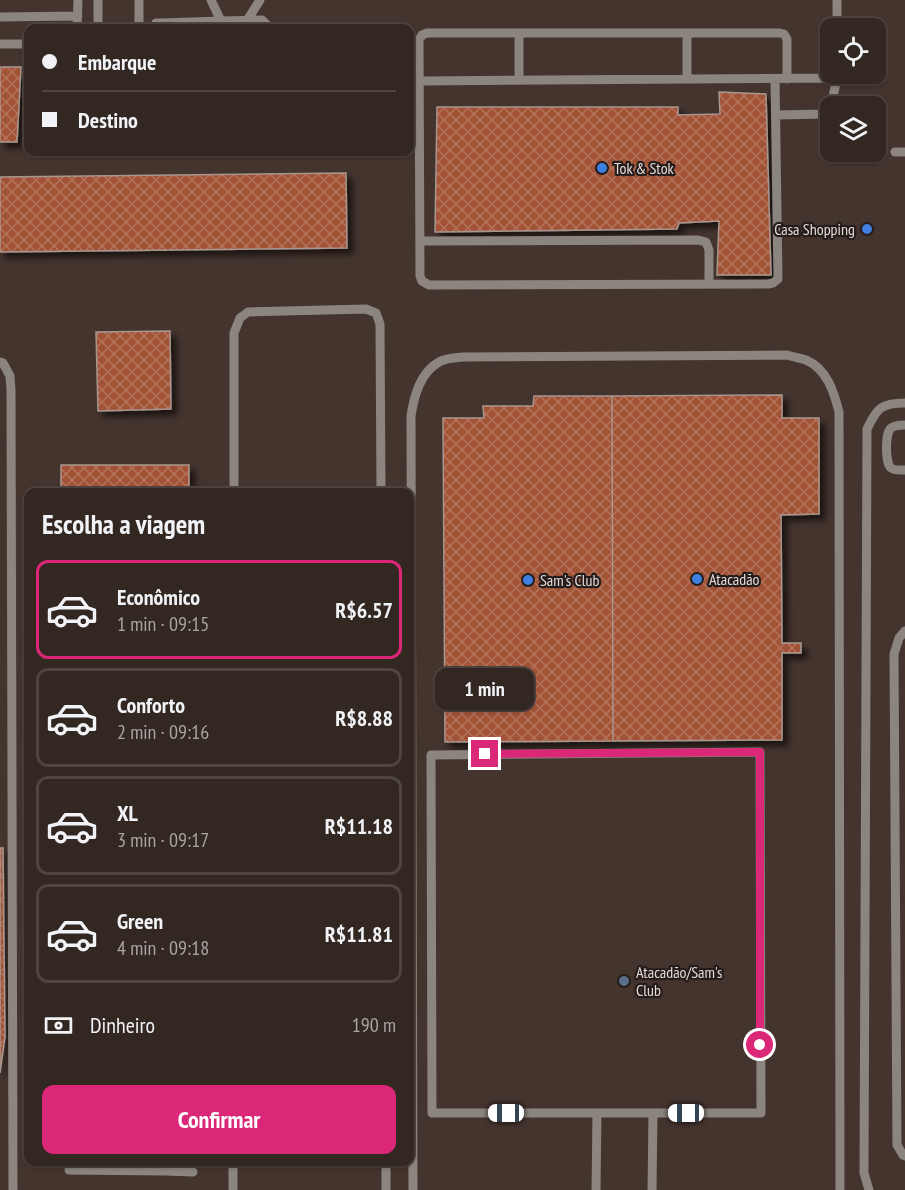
<!DOCTYPE html>
<html lang="pt">
<head>
<meta charset="utf-8">
<style>
  body { margin:0; font-family:"PT Sans Narrow",sans-serif; background:#3e332f; color:#f1f3f6; height:100vh; display:flex; flex-direction:column; font-size:22px; white-space:nowrap }
  * { box-sizing:border-box; margin:0 }
  p { font-size:20px; color:#a9a5a5 }
  .icon { flex:none; width:33px; height:33px; fill:none; stroke:currentColor; stroke-width:2; stroke-linecap:round; stroke-linejoin:round }
  .map { position:relative; flex:1; overflow:hidden }
  .panel { position:absolute; left:24px; top:488px; width:390px; height:678px; display:flex; flex-direction:column; background:#332722; border-radius:12px; box-shadow:0 2px 4px #0004,0 0 0 2px #4e4440 }
  .panel>* { flex:none }
  .top-card { position:absolute; left:24px; top:24px; width:390px; height:132px; border-radius:12px; box-shadow:0 2px 4px #0004,0 0 0 2px #4e4440; display:grid; align-content:center; height:132px; padding:0 18px; background:#332722 }
  .fabs { position:absolute; left:820px; top:18px; display:grid; gap:12px }
  .fabs a { display:grid; place-items:center; width:66px; height:66px; border-radius:12px; background:#332722; box-shadow:0 2px 4px #0004,0 0 0 2px #4e4440; font-size:30px }
  .end { position:absolute; width:27px; height:27px; margin:-14px; border:8px solid #db2777; background:#fff; box-shadow:0 0 0 3px #fff }
  .from { border-radius:50% }
  .bubble { position:absolute; height:42px; border-radius:12px; background:#332722; box-shadow:0 2px 4px #0004,0 0 0 2px #4e4440; font-size:20px; font-weight:800; line-height:42px; text-align:center }
  .car { position:absolute; width:18px; height:36px; margin:-18px -9px; border-radius:8px; box-shadow:0 0 4px 2px #0007; background:linear-gradient(#fff 24%,#345 0 40%,#fff 0 76%,#345 0 86%,#fff 0) }
  .top-card b { display:flex; align-items:center; gap:21px; height:57px; font-size:22px }
  .top-card b+b { border-top:2px solid #4e4440 }
  .top-card i { width:15px; height:15px; background:#f1f3f6 }
  ul { padding:0; list-style:none }
  li { display:flex; align-items:center; gap:18px; height:99px; margin:0 12px 9px; padding:0 6px; border:3px solid #4e4440; border-radius:12px }
  li div { flex:1 }
  li b { display:block; font-size:22px }
  li em { font-style:normal; font-weight:800 }
  li.active { border-color:#db2777 }
  li>.icon { width:54px; height:54px; stroke-width:1.5 }
  h2 { padding:0 18px; font-size:27px; line-height:72px }
  .pay { display:flex; align-items:center; gap:15px; height:66px; padding:0 18px; font-size:22px }
  .pay p { margin-inline-start:auto }
  .primary-button { display:flex; gap:12px; margin-top:auto; padding:12px 18px }
  .primary-button a { flex:1; height:69px; border-radius:12px; background:#db2777; color:#fff; font-size:24px; font-weight:800; line-height:69px; text-align:center }
  .map>svg:first-child { display:block }
  .building { fill:url(#building-cross-hatch); stroke:#a9968f; stroke-width:1.5; filter:url(#shadow) }
  .lines { fill:none; stroke-linecap:round; stroke-linejoin:round }
  .lane { stroke:#8b847f; stroke-width:9 }
  .route { stroke:#db2777; stroke-width:8 }
  .shop-dot { fill:#3f7fe0; stroke:#251d1b; stroke-width:2 }
  .service-dot { fill:#5c6f8a; stroke:#251d1b; stroke-width:2 }
  .labels { text-anchor:middle; dominant-baseline:central; stroke-width:4.5; stroke-linejoin:round; paint-order:stroke }
  .poi-label { font-size:16px; fill:#e5dbd7; stroke:#251d1b; text-anchor:start }
</style>
</head>
<body>
<div class="map">
<svg width="905" height="1190" viewBox="0 0 905 1190">
  <defs>
    <pattern id="building-cross-hatch" width="8" height="8" patternUnits="userSpaceOnUse" patternTransform="scale(1.5)"><rect width="8" height="8" fill="#a25336"/><path d="M0 0l8 8M0 8l8-8" fill="none" stroke="#b3735c"/></pattern>
    <filter id="shadow"><feDropShadow dx="5.5" dy="5.5" stdDeviation="3" flood-color="#0009"/></filter>
  </defs>
  <rect width="100%" height="100%" fill="#44342e"/>
  <path class="building" d="M0 67H21L17 142H0Z
    M719 92 766 94 771 275H717L719 221 679 223 677 229 435 232 437 107H678V115L720 114Z
    M346 173 347 248 0 252V177Z
    M170 331 171 409 98 411 96 332Z
    M782 395V418H819V514L781 515 782 643H801V653H782V740L613 741 612 396Z
    M534 396H612L613 741 445 742 443 418H484L483 406H533Z
    M61 465H189V492H61Z
    M0 848H3L5 1037 0 1073Z"/>
  <g class="lines">
    <path class="lane" d="M98 0V28
      M211 0 221 21 262 20 267 25V28
      M837 0V28
      M0 17 78 16
      M248 19 260 0
      M77 28 78 0
      M139 28V0
      M154 28 156 23H161L221 21
      M0 44H28
      M687 79V34
      M775 79 778 279 773 283 768 284 429 285 422 281 420 276 419 40 422 35 427 33H780L784 34 787 39V79
      M519 80V34
      M419 81 838 78
      M776 115 828 114 832 101 838 74
      M895 152H905
      M420 241 698 240 706 242 709 250V283
      M0 362 3 363 10 376 11 390 13 1190
      M905 425C901 425 895 425 891 428 885 433 885 463 891 468 895 471 900 470 905 470
      M234 492V333L240 318 248 312 366 309 376 313 380 324 381 492
      M905 631 899 638 894 654 897 1145 903 1155 905 1156
      M760 752 761 1113H432L431 755Z
      M166 1161V1171L193 1172
      M386 1161V1190
      M69 1170 166 1171
      M233 1190V1161
      M413 1190 411 416C414 396 420 373 439 362 446 358 455 358 463 357L787 355C793 357 800 358 806 360 827 369 834 392 839 412L840 1190
      M596 1190 597 1113
      M652 1190 653 1113
      M869 1190 864 1173 867 429C877 408 881 403 905 403"/>
  </g>
  <g class="lines">
    <path class="route" d="M485 754 760 752V1045"/>
  </g>
  <g class="shop-dot">
    <circle cx="602" cy="168" r="6"/>
    <circle cx="867" cy="229" r="6"/>
    <circle cx="697" cy="579" r="6"/>
    <circle cx="528" cy="580" r="6"/>
  </g>
  <circle class="service-dot" cx="624" cy="981" r="6"/>
  <g class="labels">
    <g class="poi-label">
      <text x="614" y="168">Tok &amp; Stok</text>
      <text x="855" y="229" text-anchor="end">Casa Shopping</text>
      <text x="709" y="579">Atacadão</text>
      <text x="540" y="580">Sam's Club</text>
      <text x="636" y="972">Atacadão/Sam's<tspan x="636" dy="18">Club</tspan></text>
    </g>
  </g>
</svg>
<div class="fabs">
<a><svg class="icon" aria-label="locate" viewBox="0 0 24 24"><circle cx="12" cy="12" r="6"/><path d="M12 2v4M12 18v4M2 12h4M18 12h4"/></svg></a>
<a><svg class="icon" aria-label="layers" viewBox="0 0 24 24"><path d="M12 4l9 5-9 5-9-5zM3 14l9 5 9-5"/></svg></a>
</div>
<i class="end from" style="left:760px;top:1045px"></i>
<i class="end" style="left:485px;top:754px"></i>
<div class="bubble" style="left:435px;top:668px;width:99px">1 min</div>
<i class="car" style="left:506px;top:1113px;rotate:270deg"></i>
<i class="car" style="left:686px;top:1113px;rotate:270deg"></i>
<div class="top-card">
<b><i class="from"></i>Embarque</b>
<b><i></i>Destino</b>
</div>
<section class="panel">
<h2>Escolha a viagem</h2>
<ul>
<li class="active"><svg class="icon" aria-label="car" viewBox="0 0 24 24"><path d="M5 17H2v-5l4-1 3-4h7l3 4 3 1v5h-3M9 17h6M6 11h13"/><circle cx="7" cy="17" r="2"/><circle cx="17" cy="17" r="2"/></svg><div><b>Econômico</b><p>1 min · 09:15</p></div><em>R$6.57</em></li>
<li><svg class="icon" aria-label="car" viewBox="0 0 24 24"><path d="M5 17H2v-5l4-1 3-4h7l3 4 3 1v5h-3M9 17h6M6 11h13"/><circle cx="7" cy="17" r="2"/><circle cx="17" cy="17" r="2"/></svg><div><b>Conforto</b><p>2 min · 09:16</p></div><em>R$8.88</em></li>
<li><svg class="icon" aria-label="car" viewBox="0 0 24 24"><path d="M5 17H2v-5l4-1 3-4h7l3 4 3 1v5h-3M9 17h6M6 11h13"/><circle cx="7" cy="17" r="2"/><circle cx="17" cy="17" r="2"/></svg><div><b>XL</b><p>3 min · 09:17</p></div><em>R$11.18</em></li>
<li><svg class="icon" aria-label="car" viewBox="0 0 24 24"><path d="M5 17H2v-5l4-1 3-4h7l3 4 3 1v5h-3M9 17h6M6 11h13"/><circle cx="7" cy="17" r="2"/><circle cx="17" cy="17" r="2"/></svg><div><b>Green</b><p>4 min · 09:18</p></div><em>R$11.81</em></li>
</ul>
<div class="pay"><svg class="icon" aria-label="cash" viewBox="0 0 24 24"><path d="M3 7h18v10H3z"/><circle cx="12" cy="12" r="2"/></svg>Dinheiro<p>190 m</p></div>
<div class="primary-button"><a>Confirmar</a></div>
</section>
</div>
</body>
</html>
